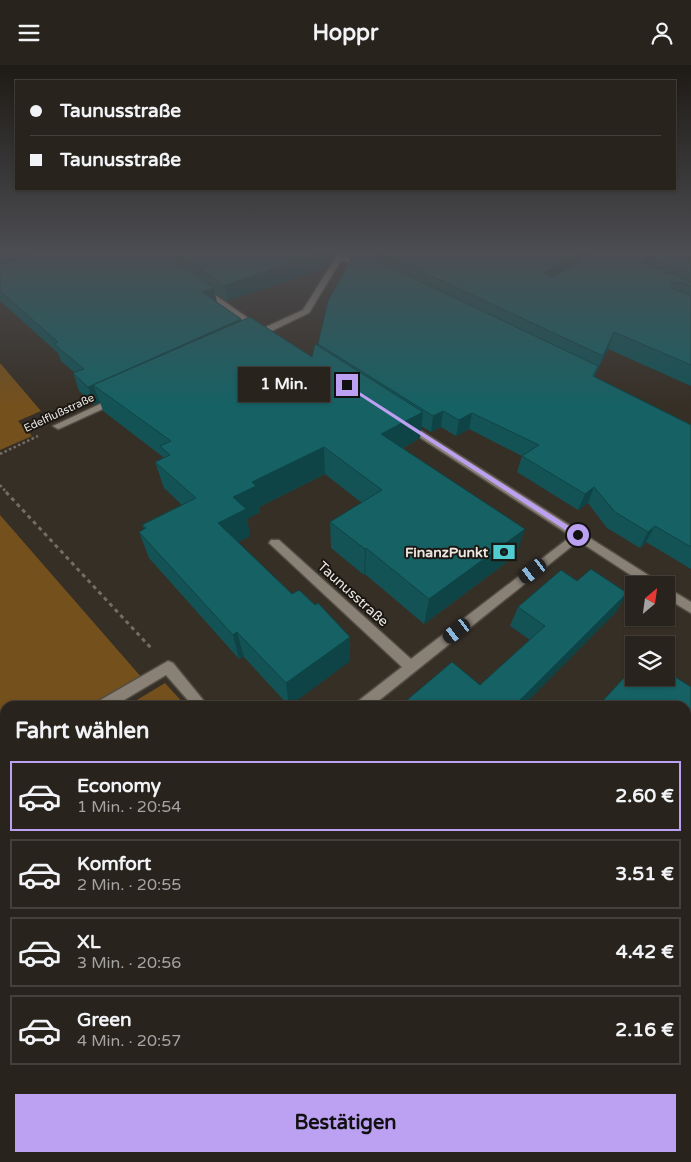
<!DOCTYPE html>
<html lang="de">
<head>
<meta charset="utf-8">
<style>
  body { margin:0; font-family:"Varela Round",sans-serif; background:#302b25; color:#f1f3f6; height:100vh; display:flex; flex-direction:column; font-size:19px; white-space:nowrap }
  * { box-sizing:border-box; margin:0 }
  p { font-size:16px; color:#a5a4a3 }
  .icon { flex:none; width:28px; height:28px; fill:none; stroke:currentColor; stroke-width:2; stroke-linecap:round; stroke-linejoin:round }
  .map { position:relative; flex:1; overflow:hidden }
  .sheet { position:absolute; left:0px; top:636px; width:691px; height:461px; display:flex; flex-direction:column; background:#28231c; border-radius:15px 15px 0 0; box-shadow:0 1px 4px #0004,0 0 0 1px #44403b }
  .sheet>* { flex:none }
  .top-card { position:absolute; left:15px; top:15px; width:661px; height:110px; border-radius:0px; box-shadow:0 1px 4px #0004,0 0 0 1px #44403b; display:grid; align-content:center; height:110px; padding:0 15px; background:#28231c }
  .needle { width:32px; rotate:29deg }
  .buttons { position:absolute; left:625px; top:511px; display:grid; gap:10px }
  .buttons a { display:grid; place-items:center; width:50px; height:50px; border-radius:0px; background:#28231c; box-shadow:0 1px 4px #0004,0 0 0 1px #44403b; font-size:25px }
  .end { position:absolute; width:22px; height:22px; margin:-11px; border:6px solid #bca0f2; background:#111; box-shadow:0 0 0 2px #111 }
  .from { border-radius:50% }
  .bubble { position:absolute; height:35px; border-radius:0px; background:#28231c; box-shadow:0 1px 4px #0004,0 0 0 1px #44403b; font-size:16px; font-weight:800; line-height:35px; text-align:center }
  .car { position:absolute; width:15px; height:30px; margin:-15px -8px; border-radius:6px; box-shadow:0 0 4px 1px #0007; background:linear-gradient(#222 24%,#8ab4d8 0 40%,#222 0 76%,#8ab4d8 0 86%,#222 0) }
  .top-card b { display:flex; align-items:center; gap:18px; height:48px; font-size:19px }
  .top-card b+b { border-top:1px solid #44403b }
  .top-card i { width:12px; height:12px; background:#f1f3f6 }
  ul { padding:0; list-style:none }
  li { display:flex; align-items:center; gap:15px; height:70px; margin:0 10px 8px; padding:0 5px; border:2px solid #44403b; border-radius:0px }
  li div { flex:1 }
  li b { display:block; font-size:19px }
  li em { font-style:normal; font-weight:800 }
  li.selected { border-color:#bca0f2 }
  li>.icon { width:45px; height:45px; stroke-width:1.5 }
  h2 { padding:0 15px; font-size:22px; line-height:60px }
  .cta { display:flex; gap:10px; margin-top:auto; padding:10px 15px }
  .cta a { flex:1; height:58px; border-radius:0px; background:#bca0f2; color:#111; font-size:20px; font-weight:800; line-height:58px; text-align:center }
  header { display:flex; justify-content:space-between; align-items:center; height:65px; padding:0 15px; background:#28231c; font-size:22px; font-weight:800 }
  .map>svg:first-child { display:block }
  .green { fill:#74501d }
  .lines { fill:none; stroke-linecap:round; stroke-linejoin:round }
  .stream { fill:#946b36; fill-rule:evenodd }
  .service-casing { stroke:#534d45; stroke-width:3 }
  .minor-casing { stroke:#534d45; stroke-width:3 }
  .tertiary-casing { stroke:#534d45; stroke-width:3 }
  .path-far1 { stroke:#736d65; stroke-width:2.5; stroke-dasharray:2.5 2.5; stroke-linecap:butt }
  .path { stroke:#736d65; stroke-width:3; stroke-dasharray:4 4; stroke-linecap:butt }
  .service { fill:#8a8176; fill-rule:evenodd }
  .minor { fill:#8a8176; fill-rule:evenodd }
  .tertiary { fill:#8a8176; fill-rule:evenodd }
  .wall { fill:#135356 }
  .shaded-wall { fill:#0f4446 }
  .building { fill:#166164; stroke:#0f4446 }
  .route { fill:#bca0f2 }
  .labels { text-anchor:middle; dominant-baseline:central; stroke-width:4; stroke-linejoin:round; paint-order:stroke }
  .far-street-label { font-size:11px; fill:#ebe6e0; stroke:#1b1713 }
  .poi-label { font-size:14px; font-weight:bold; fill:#ebe6e0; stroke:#1b1713; text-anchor:end }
  .street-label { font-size:14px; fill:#ebe6e0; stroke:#1b1713 }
</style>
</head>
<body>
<header><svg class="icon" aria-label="menu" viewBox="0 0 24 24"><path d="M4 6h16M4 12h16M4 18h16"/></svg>Hoppr<svg class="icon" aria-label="person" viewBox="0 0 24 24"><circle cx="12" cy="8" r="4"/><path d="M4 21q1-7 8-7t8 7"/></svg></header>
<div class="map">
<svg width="691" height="1097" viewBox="0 0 691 1097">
  <rect width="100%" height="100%" fill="#362f26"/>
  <path class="green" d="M0 298 41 346 18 356 32 371 0 385Z
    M0 450 142 613 87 641H5V683L0 686Z
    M165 618 186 641H127Z
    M5 714V926L0 916V717Z"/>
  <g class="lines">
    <path class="stream" d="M0 1012 5 1014V1045L0 1043Z
      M6 1092H26V1097H6Z"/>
    <defs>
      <path id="service" d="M578 466 582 467 584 470 582 473 372 641H355L357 637 402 602 269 478 271 475H279L411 594Z
        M168 596 173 598 208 641H193L166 610 114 641H95L97 637Z
        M5 692V707L0 709V694Z
        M212 1092H234L233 1097H211Z"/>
      <path id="minor" d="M340 186 346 187 343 192 361 196 369 200 366 202 341 195 309 248 257 273H251V269L303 245Z
        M115 332 118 333V337L61 363 58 364 53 361Z"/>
      <path id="tertiary" d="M199 223H205L262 263 255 265 199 227Z
        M407 357 659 517 661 520H646L404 362V358Z
        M666 522 691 537V548L666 533Z"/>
    </defs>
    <use href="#service" class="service-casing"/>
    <use href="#minor" class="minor-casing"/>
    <use href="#tertiary" class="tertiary-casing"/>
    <path class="path-far1" d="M0 389 38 371
      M0 420 7 428"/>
    <path class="path" d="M6 427 151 583"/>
    <use href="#service" class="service"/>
    <use href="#minor" class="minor"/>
    <use href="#tertiary" class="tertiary"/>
  </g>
  <path class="wall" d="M0 186H339L328 202 228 236 215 228 217 237 241 254 242 256 312 292 318 281V279L353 192 346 191V186H691V321L608 284 594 312 691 360V504L646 477 640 483 607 463 588 438 578 445 517 407 522 391 469 364 456 371 441 362 431 367 421 361 420 373 403 383 516 490 424 559 365 509 364 510 331 483 330 457 362 438 325 409 259 442 260 447 247 454 250 471 238 477 292 529 350 572V596L289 641 244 592 239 594 149 493 139 467 144 464 142 460 182 440 164 423 155 397 164 393 163 392 103 346 100 337 95 340 79 326 73 308H75L61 296 58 288 0 236Z
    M518 542 616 547 480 620 530 575 510 561Z
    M691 622V705L686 709V641Z
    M686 801 691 805V987H686Z
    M444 1092H599L603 1097H447Z"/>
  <path class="shaded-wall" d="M19 186H85L0 209V191Z
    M326 186H339L328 202 228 236 225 220Z
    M582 186H604L540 225 544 208Z
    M648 192 642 208 643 194Z
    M214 223 217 240 202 227Z
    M241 254 244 271 93 320Z
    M614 267 608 284 596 308 603 291Z
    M93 320 100 337 95 340 88 322Z
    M443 346 441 362 431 367 433 351Z
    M423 347 420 373 380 396 381 369Z
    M472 348 469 364 456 371 459 355Z
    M324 382 325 409 259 442 260 447 247 454 250 471 224 485 218 458 233 432 252 417Z
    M594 422 588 438 578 445 585 429Z
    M655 461 646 477 640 483 648 467Z
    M525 464 516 490 424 559 429 534Z
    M366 483 365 509 364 510 365 484Z
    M627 528 616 547 523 641H514Z
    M237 567 244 592 239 594 233 570Z
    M350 572V596L289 641 286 618Z"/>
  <path class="building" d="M0 186H19L0 191Z
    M48 186H157L214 223 202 227 241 254 88 322 73 308 84 304 54 279 58 277 0 226V199Z
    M172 186H326L225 220Z
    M356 186 598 301 593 311 691 360V482L655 461 648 467 615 447 594 422 585 429 522 391 539 380 472 348 459 355 443 346 433 351 318 279 328 236Z
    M378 186H582L544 208 553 212 598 186H691V208L648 192 643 194 644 198 691 217V221L681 217H672V224L691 230V300L614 267 603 291Z
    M250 252 312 292 315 279 423 347 381 369 525 464 429 534 366 483 365 484 330 457 382 425 324 382 252 417 256 421 233 432 246 444 218 458 292 529 299 525 315 540 318 538 350 572 286 618 237 567 233 570 139 467 146 463 142 460 196 433 155 397 170 390 160 381 171 376 93 320Z
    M591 504 627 528 514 641H400L452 597 480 620 545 561 518 542 561 505 577 516Z
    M634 602V612H666V606L691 622V699L686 695V641H598Z
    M686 801 691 805V982L686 977Z
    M446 1092H599L603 1097H449Z"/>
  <linearGradient id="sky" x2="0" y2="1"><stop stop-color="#1e1a15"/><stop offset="0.55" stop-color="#4c4d52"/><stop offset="1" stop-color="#4c4d52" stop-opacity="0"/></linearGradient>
  <rect width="691" height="340" fill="url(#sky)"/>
  <path class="route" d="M347 319 581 469V472H576L345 321Z"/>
  <defs>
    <symbol id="bank-bare" viewBox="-9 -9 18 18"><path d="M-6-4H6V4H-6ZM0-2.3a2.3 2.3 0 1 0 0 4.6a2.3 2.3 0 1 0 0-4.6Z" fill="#51ccd1" stroke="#1b1713" stroke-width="2.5" paint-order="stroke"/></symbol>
  </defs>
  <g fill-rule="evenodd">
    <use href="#bank-bare" x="488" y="471" width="32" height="32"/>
  </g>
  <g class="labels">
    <g class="far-street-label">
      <text transform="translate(59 348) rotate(-25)">Edelflußstraße</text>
    </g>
    <g class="poi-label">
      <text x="488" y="487">FinanzPunkt</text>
    </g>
    <g class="street-label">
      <text transform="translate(353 529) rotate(42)">Taunusstraße</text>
    </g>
  </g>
</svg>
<div class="buttons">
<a><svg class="needle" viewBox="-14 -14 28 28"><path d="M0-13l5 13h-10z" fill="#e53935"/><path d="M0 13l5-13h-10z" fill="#a5a4a3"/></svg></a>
<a><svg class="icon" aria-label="layers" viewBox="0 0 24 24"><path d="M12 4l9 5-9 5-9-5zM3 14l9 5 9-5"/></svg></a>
</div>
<i class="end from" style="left:578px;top:470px"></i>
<i class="end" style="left:347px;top:320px"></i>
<div class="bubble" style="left:238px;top:302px;width:92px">1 Min.</div>
<i class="car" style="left:533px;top:506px;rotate:232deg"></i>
<i class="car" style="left:457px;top:566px;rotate:232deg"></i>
<div class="top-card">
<b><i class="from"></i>Taunusstraße</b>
<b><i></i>Taunusstraße</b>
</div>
<section class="sheet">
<h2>Fahrt wählen</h2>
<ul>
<li class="selected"><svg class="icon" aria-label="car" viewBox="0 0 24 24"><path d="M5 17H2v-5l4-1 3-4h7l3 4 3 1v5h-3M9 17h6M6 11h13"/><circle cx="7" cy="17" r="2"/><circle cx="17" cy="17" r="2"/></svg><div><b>Economy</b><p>1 Min. · 20:54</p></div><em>2.60 €</em></li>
<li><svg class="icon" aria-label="car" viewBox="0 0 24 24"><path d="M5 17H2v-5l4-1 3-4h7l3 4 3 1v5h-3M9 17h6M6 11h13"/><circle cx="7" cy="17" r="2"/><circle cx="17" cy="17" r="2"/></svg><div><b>Komfort</b><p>2 Min. · 20:55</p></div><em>3.51 €</em></li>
<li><svg class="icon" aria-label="car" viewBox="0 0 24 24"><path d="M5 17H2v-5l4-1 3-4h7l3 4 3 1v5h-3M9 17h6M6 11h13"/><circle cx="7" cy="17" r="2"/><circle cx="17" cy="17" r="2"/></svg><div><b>XL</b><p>3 Min. · 20:56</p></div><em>4.42 €</em></li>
<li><svg class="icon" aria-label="car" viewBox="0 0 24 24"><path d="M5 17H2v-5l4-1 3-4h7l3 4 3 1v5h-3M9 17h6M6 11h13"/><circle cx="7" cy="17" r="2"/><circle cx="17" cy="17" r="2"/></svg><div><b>Green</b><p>4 Min. · 20:57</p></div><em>2.16 €</em></li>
</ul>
<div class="cta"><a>Bestätigen</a></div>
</section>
</div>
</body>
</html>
